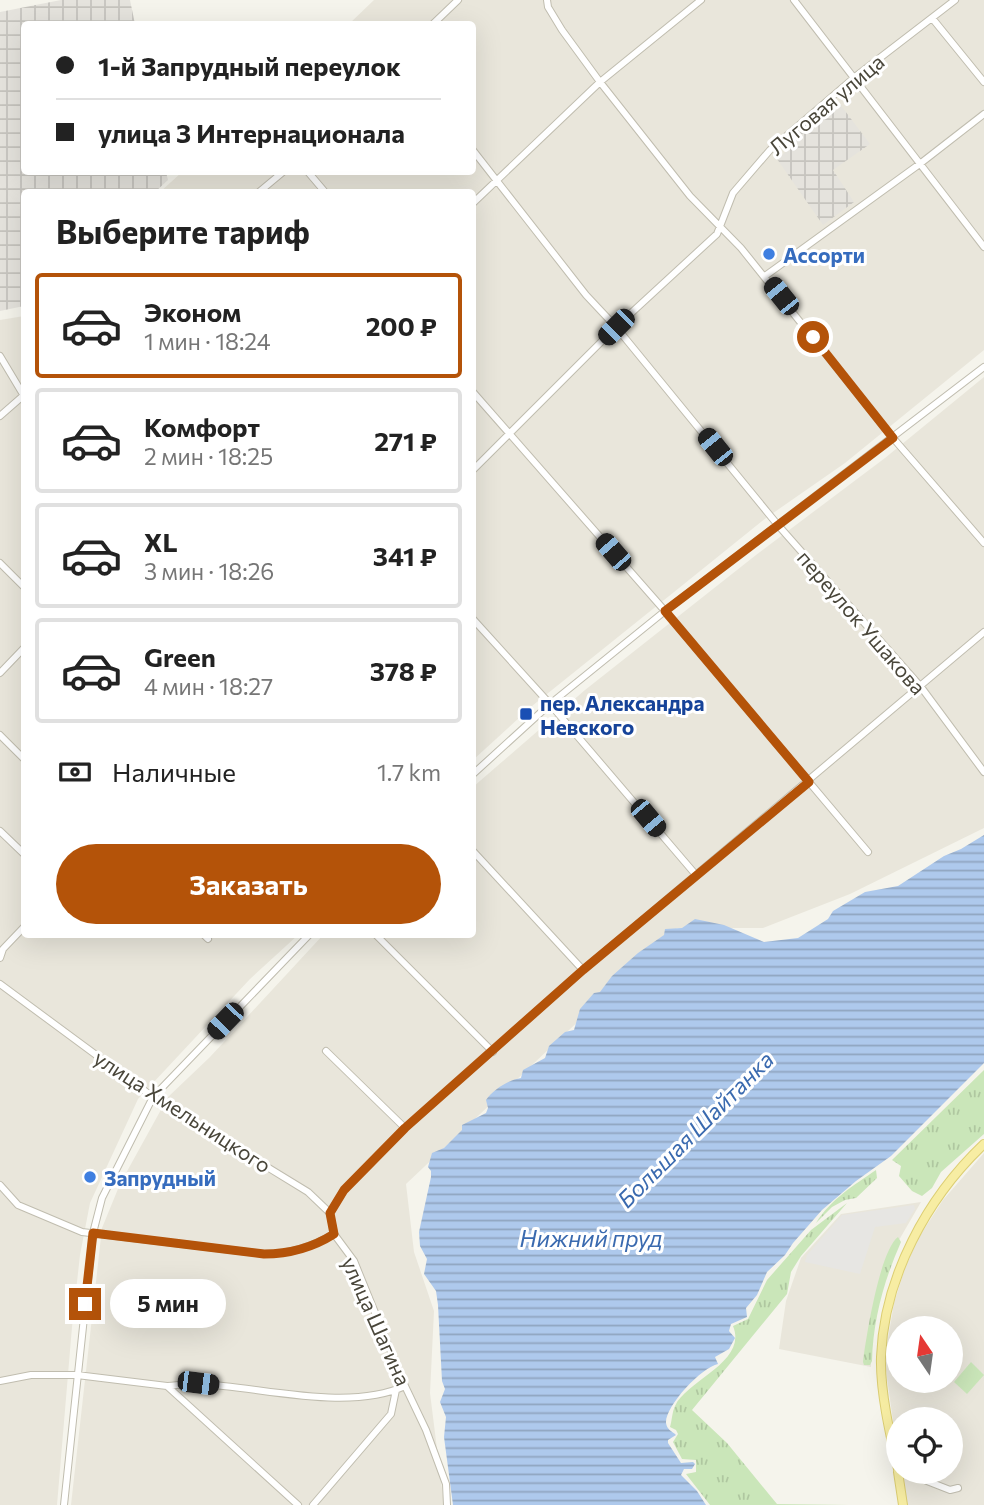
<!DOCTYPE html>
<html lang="ru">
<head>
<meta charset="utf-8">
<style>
  body { margin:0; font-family:Commissioner,sans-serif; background:#f2f2f2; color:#222; height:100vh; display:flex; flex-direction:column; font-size:26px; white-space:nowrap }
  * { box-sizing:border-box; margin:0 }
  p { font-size:23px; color:#767676 }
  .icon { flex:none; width:38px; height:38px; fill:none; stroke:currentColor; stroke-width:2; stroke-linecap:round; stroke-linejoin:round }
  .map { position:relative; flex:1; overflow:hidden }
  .drawer { position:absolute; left:21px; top:189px; width:455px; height:749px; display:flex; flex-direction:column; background:#fff; border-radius:7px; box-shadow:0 7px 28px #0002 }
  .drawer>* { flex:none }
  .guide { position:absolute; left:21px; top:21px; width:455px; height:154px; border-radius:7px; box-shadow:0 7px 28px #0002; display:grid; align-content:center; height:154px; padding:0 35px; background:#fff }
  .needle { width:46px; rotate:347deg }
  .controls { position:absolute; left:886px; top:1316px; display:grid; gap:14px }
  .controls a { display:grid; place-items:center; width:77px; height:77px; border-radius:50%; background:#fff; box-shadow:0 7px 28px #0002; font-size:35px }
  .end { position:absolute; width:32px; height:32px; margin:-16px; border:9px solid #b45309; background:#fff; box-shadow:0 0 0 4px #fff }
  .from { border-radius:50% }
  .bubble { position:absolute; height:49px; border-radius:24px; background:#fff; box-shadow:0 7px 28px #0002; font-size:23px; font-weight:700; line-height:49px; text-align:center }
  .car { position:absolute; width:21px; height:42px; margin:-21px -10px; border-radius:9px; box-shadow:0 0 5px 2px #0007; background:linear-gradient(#222 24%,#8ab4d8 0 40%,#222 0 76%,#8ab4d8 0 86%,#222 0) }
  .guide b { display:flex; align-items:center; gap:24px; height:66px; font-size:26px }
  .guide b+b { border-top:2px solid #e0e0e0 }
  .guide i { width:18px; height:18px; background:#222 }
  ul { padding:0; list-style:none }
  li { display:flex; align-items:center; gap:21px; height:105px; margin:0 14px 10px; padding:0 21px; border:4px solid #e0e0e0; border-radius:7px }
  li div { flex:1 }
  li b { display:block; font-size:26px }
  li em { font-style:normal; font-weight:700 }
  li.selected { border-color:#b45309 }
  li>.icon { width:63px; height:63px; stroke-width:1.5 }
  h2 { padding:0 35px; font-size:32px; line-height:84px }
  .pay { display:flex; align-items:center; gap:18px; height:77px; padding:0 35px; font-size:26px }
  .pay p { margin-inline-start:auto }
  .primary-button { display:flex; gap:14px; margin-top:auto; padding:14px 35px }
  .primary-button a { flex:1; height:80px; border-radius:42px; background:#b45309; color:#fff; font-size:28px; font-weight:700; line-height:80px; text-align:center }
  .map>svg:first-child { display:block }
  .residential { fill:#e9e6db; fill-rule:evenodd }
  .industrial { fill:url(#industrial-grid) }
  .grass { fill:url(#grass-tufts) }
  .green { fill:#cae6b9 }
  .parking { fill:#e7e6e3 }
  .water { fill:url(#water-rules) }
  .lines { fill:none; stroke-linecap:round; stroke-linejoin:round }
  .minor-casing { stroke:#c0bdaf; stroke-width:8 }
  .major-casing { stroke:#dcce73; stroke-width:10 }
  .minor { stroke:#fff; stroke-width:6 }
  .major { stroke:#f7eda3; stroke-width:8 }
  .route { stroke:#b45309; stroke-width:9 }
  .shop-dot { fill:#3f7fe0; stroke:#fff; stroke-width:2.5 }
  .transit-dot { fill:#1a4fb4; stroke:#fff; stroke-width:2.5 }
  .labels { text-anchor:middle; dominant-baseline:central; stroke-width:6; stroke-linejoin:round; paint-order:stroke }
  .street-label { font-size:21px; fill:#49463a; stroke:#fff }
  .shop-label { font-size:21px; font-weight:bold; fill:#366cbe; stroke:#fff; text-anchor:start }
  .transit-label { font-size:21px; font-weight:bold; fill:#164399; stroke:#fff; text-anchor:start }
  .water-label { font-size:23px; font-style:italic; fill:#3a6aaf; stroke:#fff }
</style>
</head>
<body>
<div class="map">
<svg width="984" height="1505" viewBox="0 0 984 1505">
  <defs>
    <pattern id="industrial-grid" width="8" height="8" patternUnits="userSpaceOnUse" patternTransform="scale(1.75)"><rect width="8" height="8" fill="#e5e3dd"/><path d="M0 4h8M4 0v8" fill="none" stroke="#c6c4be"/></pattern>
    <pattern id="grass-tufts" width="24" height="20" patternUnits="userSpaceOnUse" patternTransform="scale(1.75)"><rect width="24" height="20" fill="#cae6b9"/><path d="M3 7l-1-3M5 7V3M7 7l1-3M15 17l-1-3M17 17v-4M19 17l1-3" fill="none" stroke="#afc7a0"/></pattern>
    <pattern id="water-rules" width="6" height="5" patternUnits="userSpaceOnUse" patternTransform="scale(1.75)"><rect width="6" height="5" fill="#aec9ec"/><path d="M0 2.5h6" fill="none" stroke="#90a5c0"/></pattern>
  </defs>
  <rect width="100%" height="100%" fill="#f5f4ec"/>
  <path class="residential" d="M374 0H984V350L845 463 766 518 684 584 532 706 473 760 472 192H160L182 172H472V24H349Z
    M24 316V934L298 935 250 979 138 1099 90 1203 80 1255 72 1327 57 1505H0V320Z
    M984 377V828L850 894 763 928H677L406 1184 414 1252 434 1311 430 1393 444 1505H71L102 1228 120 1184 168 1097 210 1057 323 935 472 934 473 787 585 690 756 555 885 458Z
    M984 1153V1505H905L900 1472H950V1419H898V1456L886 1371 888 1339 894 1303 905 1268 919 1237 943 1200ZM898 1328H950V1381H898Z
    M921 1202 895 1247 880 1290 872 1333 871 1367 779 1349 786 1301 801 1258 841 1214Z"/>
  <path class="industrial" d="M61 0H130L135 24H24V172H166L168 180 155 192H24V306L0 311V12Z
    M836 99 870 144 833 170 854 202 823 225 777 159 792 147 786 139Z"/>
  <path class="grass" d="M984 1070V1134L941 1172 932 1188 922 1196 912 1191 899 1176 901 1166 892 1160Z
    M876 1170 877 1178 856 1198 845 1200 832 1207 816 1223C830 1200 854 1185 876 1170Z
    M847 1203 801 1256 791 1272 787 1294 692 1410 727 1443 777 1504 849 1505H710L686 1474 696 1472V1460L682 1459 673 1442 678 1434 676 1430 670 1427C672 1421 672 1412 675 1406 687 1380 748 1362 733 1326L748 1319 767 1280 811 1230Z
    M898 1237 901 1242C884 1280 873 1320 872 1361L870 1365H864L863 1362C866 1337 880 1250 898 1237Z"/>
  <path class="green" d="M971 1362 984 1375 967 1394 954 1382Z"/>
  <path class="parking" d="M914 1205 915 1209 906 1223 875 1227 860 1274 805 1262 807 1255 842 1215Z"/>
  <path class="water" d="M984 835V1063L891 1156 856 1181 822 1210 793 1243 785 1255 767 1272 757 1295 746 1308 747 1317 731 1324 729 1331 735 1338 729 1349 715 1357 718 1364C702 1367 665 1406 666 1423 667 1430 672 1431 676 1435L668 1440V1443L681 1463 693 1462 695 1464 692 1469H684L681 1475 697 1491 706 1505H453L444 1437 446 1417 440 1402 445 1389 442 1381 438 1305 436 1291 424 1274 427 1259 420 1246 419 1232 431 1177V1171L428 1167 432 1153 444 1148 462 1130V1125L486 1113 488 1108 486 1100C493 1090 508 1080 521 1078L523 1070 545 1058 549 1046 565 1032 574 1030 580 1009 594 993 600 992 612 976 638 953 664 935 665 929 682 928 695 919 724 925 764 942 798 938 828 919 833 911 865 892 898 886 944 856 961 849Z"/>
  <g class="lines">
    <defs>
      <path id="minor" d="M547 0 548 7 562 30 600 82 690 196 741 248 893 438 984 543
        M794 0 984 247
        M932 18 984 82
        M433 24 458 0
        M472 149 586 295 616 327 777 524 921 687 984 772
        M308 172 325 192
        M259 192 283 172
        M472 204 600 82 701 0
        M765 276 921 163 984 114
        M0 356 24 396
        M472 391 665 611 868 852
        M0 416 24 395
        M472 471 616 327 717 234 733 193 770 150 855 77 955 0
        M0 563 24 587
        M472 618 550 704 696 875
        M0 673 24 648
        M0 735 24 759
        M472 775 550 704 665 611 984 367
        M0 831 24 854
        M472 850 583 970
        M203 934 208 939
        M375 934 493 1052
        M0 958 3 949 24 927
        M0 984 153 1097 308 1192 330 1213
        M326 1051 405 1128
        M0 1185 18 1205 82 1232 264 1254C290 1254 311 1247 334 1234
        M0 1381 31 1375H77L167 1386 298 1505
        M168 1386C179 1385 190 1383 201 1384 262 1387 348 1412 405 1386
        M904 1472 950 1490 958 1488
        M64 1505 93 1233 102 1198 153 1097 310 934
        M313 1505 391 1414 396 1390
        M447 1505 446 1484 426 1430 405 1386 354 1261 334 1234 330 1213 344 1190 405 1128 583 970 984 632"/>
      <path id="major" d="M898 1469C890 1435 880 1391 881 1357 884 1277 927 1198 984 1144
        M898 1472 903 1505"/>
    </defs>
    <use href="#minor" class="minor-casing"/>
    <use href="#major" class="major-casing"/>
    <use href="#minor" class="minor"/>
    <use href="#major" class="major"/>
  </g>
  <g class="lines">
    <path class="route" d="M85 1304 93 1233 264 1254C290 1254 312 1248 334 1234L330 1213 344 1190 405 1128 583 970 809 782 665 611 893 438 813 337"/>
  </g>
  <g class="shop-dot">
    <circle cx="769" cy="254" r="7"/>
    <circle cx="90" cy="1177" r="7"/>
  </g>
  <rect class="transit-dot" x="519" y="707" width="14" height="14" rx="3.5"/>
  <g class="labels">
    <g class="street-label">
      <text transform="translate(826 104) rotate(-40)">Луговая улица</text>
      <text transform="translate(862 622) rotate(49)">переулок Ушакова</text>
      <text transform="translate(183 1111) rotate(33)">улица Хмельницкого</text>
      <text transform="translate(377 1321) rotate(66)">улица Шагина</text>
    </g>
    <g class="shop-label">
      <text x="783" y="254">Ассорти</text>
      <text x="104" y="1177">Запрудный</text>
    </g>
    <g class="transit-label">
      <text x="540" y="702">пер. Александра<tspan x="540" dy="24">Невского</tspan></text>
    </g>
    <g class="water-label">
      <text transform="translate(695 1129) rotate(-45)">Большая Шайтанка</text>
      <text x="591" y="1238">Нижний пруд</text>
    </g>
  </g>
</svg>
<div class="controls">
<a><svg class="needle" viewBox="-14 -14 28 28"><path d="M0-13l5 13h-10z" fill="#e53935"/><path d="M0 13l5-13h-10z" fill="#767676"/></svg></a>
<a><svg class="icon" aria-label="locate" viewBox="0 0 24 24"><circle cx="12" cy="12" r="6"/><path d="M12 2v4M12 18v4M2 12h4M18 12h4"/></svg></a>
</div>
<i class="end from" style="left:813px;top:337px"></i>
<i class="end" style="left:85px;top:1304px"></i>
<div class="bubble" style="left:110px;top:1279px;width:116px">5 мин</div>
<i class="car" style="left:781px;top:296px;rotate:321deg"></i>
<i class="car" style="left:616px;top:327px;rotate:225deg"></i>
<i class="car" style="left:715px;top:447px;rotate:321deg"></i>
<i class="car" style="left:613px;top:552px;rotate:319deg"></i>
<i class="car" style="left:648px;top:818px;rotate:140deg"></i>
<i class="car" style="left:225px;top:1021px;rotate:224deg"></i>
<i class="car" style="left:198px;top:1383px;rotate:97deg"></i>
<div class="guide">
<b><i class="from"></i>1-й Запрудный переулок</b>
<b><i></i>улица 3 Интернационала</b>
</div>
<section class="drawer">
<h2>Выберите тариф</h2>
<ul>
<li class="selected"><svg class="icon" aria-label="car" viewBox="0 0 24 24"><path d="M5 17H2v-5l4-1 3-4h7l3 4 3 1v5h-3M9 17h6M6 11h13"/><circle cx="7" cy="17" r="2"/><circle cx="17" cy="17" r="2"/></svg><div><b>Эконом</b><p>1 мин · 18:24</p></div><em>200 ₽</em></li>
<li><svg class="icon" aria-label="car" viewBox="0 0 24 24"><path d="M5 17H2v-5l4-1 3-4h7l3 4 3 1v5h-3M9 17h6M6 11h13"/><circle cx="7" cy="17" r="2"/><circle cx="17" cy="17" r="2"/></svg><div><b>Комфорт</b><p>2 мин · 18:25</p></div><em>271 ₽</em></li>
<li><svg class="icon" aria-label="car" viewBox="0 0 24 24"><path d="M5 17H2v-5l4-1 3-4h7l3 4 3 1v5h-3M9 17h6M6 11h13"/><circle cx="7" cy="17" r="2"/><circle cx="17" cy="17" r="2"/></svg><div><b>XL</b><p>3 мин · 18:26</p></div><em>341 ₽</em></li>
<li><svg class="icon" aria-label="car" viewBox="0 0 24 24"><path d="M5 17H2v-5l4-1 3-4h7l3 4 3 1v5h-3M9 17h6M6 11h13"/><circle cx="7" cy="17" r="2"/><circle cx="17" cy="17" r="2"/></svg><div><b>Green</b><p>4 мин · 18:27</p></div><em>378 ₽</em></li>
</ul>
<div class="pay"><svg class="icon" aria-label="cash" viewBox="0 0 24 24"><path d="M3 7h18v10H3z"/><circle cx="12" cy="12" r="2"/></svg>Наличные<p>1.7 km</p></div>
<div class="primary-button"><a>Заказать</a></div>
</section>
</div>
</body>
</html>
